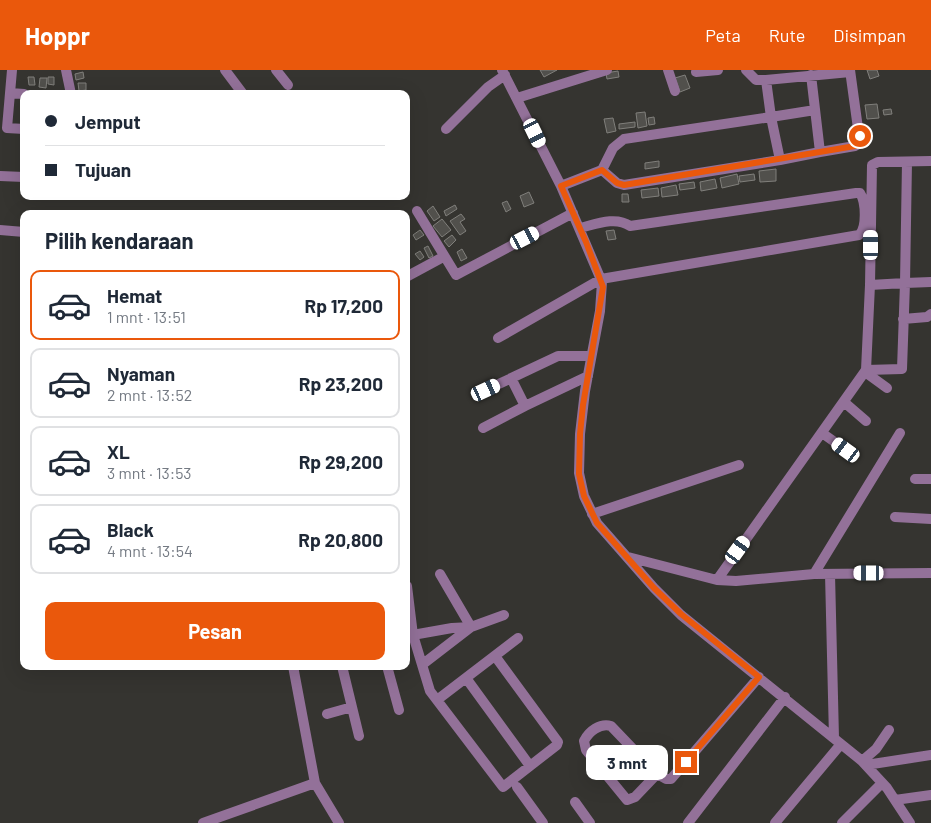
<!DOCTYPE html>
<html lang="id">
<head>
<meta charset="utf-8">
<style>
  body { margin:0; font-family:Barlow,sans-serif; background:#f6f6f7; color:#1f2937; height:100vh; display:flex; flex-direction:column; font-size:19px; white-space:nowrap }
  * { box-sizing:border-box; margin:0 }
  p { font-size:16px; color:#747a83 }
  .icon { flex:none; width:28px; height:28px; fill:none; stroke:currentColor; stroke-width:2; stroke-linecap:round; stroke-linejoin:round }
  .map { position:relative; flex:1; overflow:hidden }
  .sheet { position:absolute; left:20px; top:140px; width:390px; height:460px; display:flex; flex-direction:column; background:#fff; border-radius:10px; box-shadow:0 5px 20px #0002 }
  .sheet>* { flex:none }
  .top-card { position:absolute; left:20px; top:20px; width:390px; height:110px; border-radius:10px; box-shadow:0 5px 20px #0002; display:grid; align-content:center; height:110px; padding:0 25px; background:#fff }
  .end { position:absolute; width:22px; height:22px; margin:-11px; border:6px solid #ea580c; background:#fff; box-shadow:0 0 0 2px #fff }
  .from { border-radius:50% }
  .bubble { position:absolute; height:35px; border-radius:10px; background:#fff; box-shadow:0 5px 20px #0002; font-size:16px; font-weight:700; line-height:35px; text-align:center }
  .car { position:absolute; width:15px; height:30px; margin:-15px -8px; border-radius:6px; box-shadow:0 0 4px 1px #0007; background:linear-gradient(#fff 24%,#345 0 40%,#fff 0 76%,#345 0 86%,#fff 0) }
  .top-card b { display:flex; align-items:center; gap:18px; height:48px; font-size:19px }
  .top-card b+b { border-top:1px solid #e0e1e3 }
  .top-card i { width:12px; height:12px; background:#1f2937 }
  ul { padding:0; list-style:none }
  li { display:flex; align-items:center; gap:15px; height:70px; margin:0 10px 8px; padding:0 15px; border:2px solid #e0e1e3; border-radius:10px }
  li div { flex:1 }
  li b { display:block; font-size:19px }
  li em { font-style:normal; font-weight:700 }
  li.current { border-color:#ea580c }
  li>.icon { width:45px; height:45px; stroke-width:1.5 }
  h2 { padding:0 25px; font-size:22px; line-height:60px }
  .primary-button { display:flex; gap:10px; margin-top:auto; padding:10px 25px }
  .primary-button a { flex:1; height:58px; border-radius:10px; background:#ea580c; color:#fff; font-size:20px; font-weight:700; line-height:58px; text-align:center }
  header { display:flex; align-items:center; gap:30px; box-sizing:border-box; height:70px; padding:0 25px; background:#ea580c; color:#fff }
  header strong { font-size:24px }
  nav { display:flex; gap:28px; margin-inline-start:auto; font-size:18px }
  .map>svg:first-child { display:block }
  .building { fill:#51504c; stroke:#807f7b }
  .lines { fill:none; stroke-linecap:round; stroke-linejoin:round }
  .minor { stroke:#937199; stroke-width:10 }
  .route { stroke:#ea580c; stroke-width:6 }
</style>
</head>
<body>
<header>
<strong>Hoppr</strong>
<nav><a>Peta</a><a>Rute</a><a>Disimpan</a></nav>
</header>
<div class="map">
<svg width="931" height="753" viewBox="0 0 931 753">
  <rect width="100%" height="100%" fill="#353430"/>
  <path class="building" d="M540 0H557L544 7Z
    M867 0H877L879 6 870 9Z
    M618 1 619 7 607 9 606 3Z
    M83 2 84 8 76 10 75 4Z
    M685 5 690 18 680 22 675 8Z
    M28 7H34L35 15H29Z
    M48 7H54V15L48 14Z
    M40 8H47L46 18 39 17Z
    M78 13H86V20L79 21Z
    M877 34 879 48 867 49 865 35Z
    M891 39 892 44 884 45 883 40Z
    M645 42 647 56 638 58 636 43Z
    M654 47 655 54 649 55 648 48Z
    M613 48 616 61 607 63 604 49Z
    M635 52V57L619 59V54Z
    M659 91V97L645 99V93Z
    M776 99V111L760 112 759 101Z
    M737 104 739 114 722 118 720 108Z
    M754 104 755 110 740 112 739 106Z
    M715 109 717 118 701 121 700 112Z
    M694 112 695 118 680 120 679 114Z
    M676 115 678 125 662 127 661 118Z
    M658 118 659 126 642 128 641 120Z
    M529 122 534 133 524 137 520 126Z
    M622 124H628L629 132H622Z
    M507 131 511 139 506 142 502 133Z
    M455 135 457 139 446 146 444 141Z
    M433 136 440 147 434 151 427 141Z
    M461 144 465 149 460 152 466 161 460 165 450 151Z
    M442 149 451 160 442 167 433 156Z
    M420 160 424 165 416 170 413 165Z
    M614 160 616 169 608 170 606 161Z
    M452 165 456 170 449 177 444 171Z
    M428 176 433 186 429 188 424 178Z
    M462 179 467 188 461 191 457 182Z
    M420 181 424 187 420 190 415 184Z"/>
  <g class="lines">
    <path class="minor" d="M12 0 7 58 24 59
      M66 0 71 24
      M225 0 243 24
      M276 0 288 15
      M502 0 561 116 602 212 600 241 585 321 580 364 579 403 584 426 597 453 654 518 681 545 862 691 887 718 910 753
      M668 0 675 21
      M746 0 756 10H766
      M696 2 718 0
      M10 23 24 24
      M517 28 607 0
      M446 59 488 17 505 5
      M820 82 855 76 860 73 850 0
      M780 90 820 82 811 5
      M907 92 905 213 931 212
      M602 100 617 113 624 115 780 90 771 47 815 40
      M0 106 24 107
      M561 116 602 100 613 78 624 69 771 47 766 10 850 2
      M417 141 456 205 573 143
      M0 160 24 162
      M406 207 443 187
      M903 249 927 247 931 244
      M498 268 601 209 859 165C867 158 866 132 860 123H856L630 156C616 146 596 154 580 158
      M866 300 902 299 905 213 870 215
      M865 302 887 318
      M486 320 558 286H591
      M844 332 866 351
      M525 336 588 306
      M483 358 525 336 511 308
      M822 363 846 380
      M915 409H931
      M592 444 739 395
      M895 447 931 449
      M628 487 717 510 736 511 814 504 931 503
      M814 504 900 363
      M830 504 834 668
      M717 510 866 300 870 215 872 95 878 92 931 91
      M407 516 413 565 430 621 503 717 557 675 558 672 495 586
      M407 566 452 558 471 557 504 545
      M423 594 471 557 440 504
      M293 596 315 713 339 753
      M342 596 359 666
      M387 596 399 640
      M466 608 530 696
      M437 630 518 568
      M327 644 352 637
      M862 691 876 679 889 660
      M866 695 931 685
      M657 704 635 727 627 730 586 680 584 671C589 661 600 653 611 656L657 704 666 709H671L759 607
      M517 717 543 753
      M895 730 931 725
      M575 732 590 753
      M203 753 315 713
      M688 753 785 627
      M775 753 841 674
      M842 753 882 713"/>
  </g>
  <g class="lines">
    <path class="route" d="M686 692 759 607 681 544 654 518 597 453 584 426 579 404 580 364 583 335 603 217 586 172 561 116 602 100 617 113 624 115 855 76 860 74V66"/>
  </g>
</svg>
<i class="end from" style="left:860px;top:66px"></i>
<i class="end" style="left:686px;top:692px"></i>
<div class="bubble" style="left:586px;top:675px;width:82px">3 mnt</div>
<i class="car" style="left:535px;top:63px;rotate:154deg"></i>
<i class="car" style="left:525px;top:168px;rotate:63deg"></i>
<i class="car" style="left:871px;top:175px;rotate:0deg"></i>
<i class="car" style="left:486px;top:320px;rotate:65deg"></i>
<i class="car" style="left:846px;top:380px;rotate:306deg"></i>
<i class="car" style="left:738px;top:480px;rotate:36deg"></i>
<i class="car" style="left:869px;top:503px;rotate:270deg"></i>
<div class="top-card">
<b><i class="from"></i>Jemput</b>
<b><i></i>Tujuan</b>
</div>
<section class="sheet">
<h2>Pilih kendaraan</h2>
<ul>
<li class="current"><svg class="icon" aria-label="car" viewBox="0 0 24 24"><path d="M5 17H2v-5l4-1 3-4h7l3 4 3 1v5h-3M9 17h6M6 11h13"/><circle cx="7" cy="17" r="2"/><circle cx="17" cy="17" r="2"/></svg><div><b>Hemat</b><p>1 mnt · 13:51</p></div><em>Rp 17,200</em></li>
<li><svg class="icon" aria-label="car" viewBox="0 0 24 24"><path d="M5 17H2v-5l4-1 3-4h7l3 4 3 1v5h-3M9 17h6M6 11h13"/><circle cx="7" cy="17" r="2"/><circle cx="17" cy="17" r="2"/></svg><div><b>Nyaman</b><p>2 mnt · 13:52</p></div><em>Rp 23,200</em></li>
<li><svg class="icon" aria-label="car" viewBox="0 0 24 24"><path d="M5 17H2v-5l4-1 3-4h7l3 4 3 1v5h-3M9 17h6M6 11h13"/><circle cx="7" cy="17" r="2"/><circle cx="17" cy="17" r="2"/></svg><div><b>XL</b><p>3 mnt · 13:53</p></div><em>Rp 29,200</em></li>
<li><svg class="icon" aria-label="car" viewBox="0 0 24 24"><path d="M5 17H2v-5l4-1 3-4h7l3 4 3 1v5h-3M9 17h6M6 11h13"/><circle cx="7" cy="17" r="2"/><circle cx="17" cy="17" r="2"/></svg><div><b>Black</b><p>4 mnt · 13:54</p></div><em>Rp 20,800</em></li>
</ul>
<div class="primary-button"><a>Pesan</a></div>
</section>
</div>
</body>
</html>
